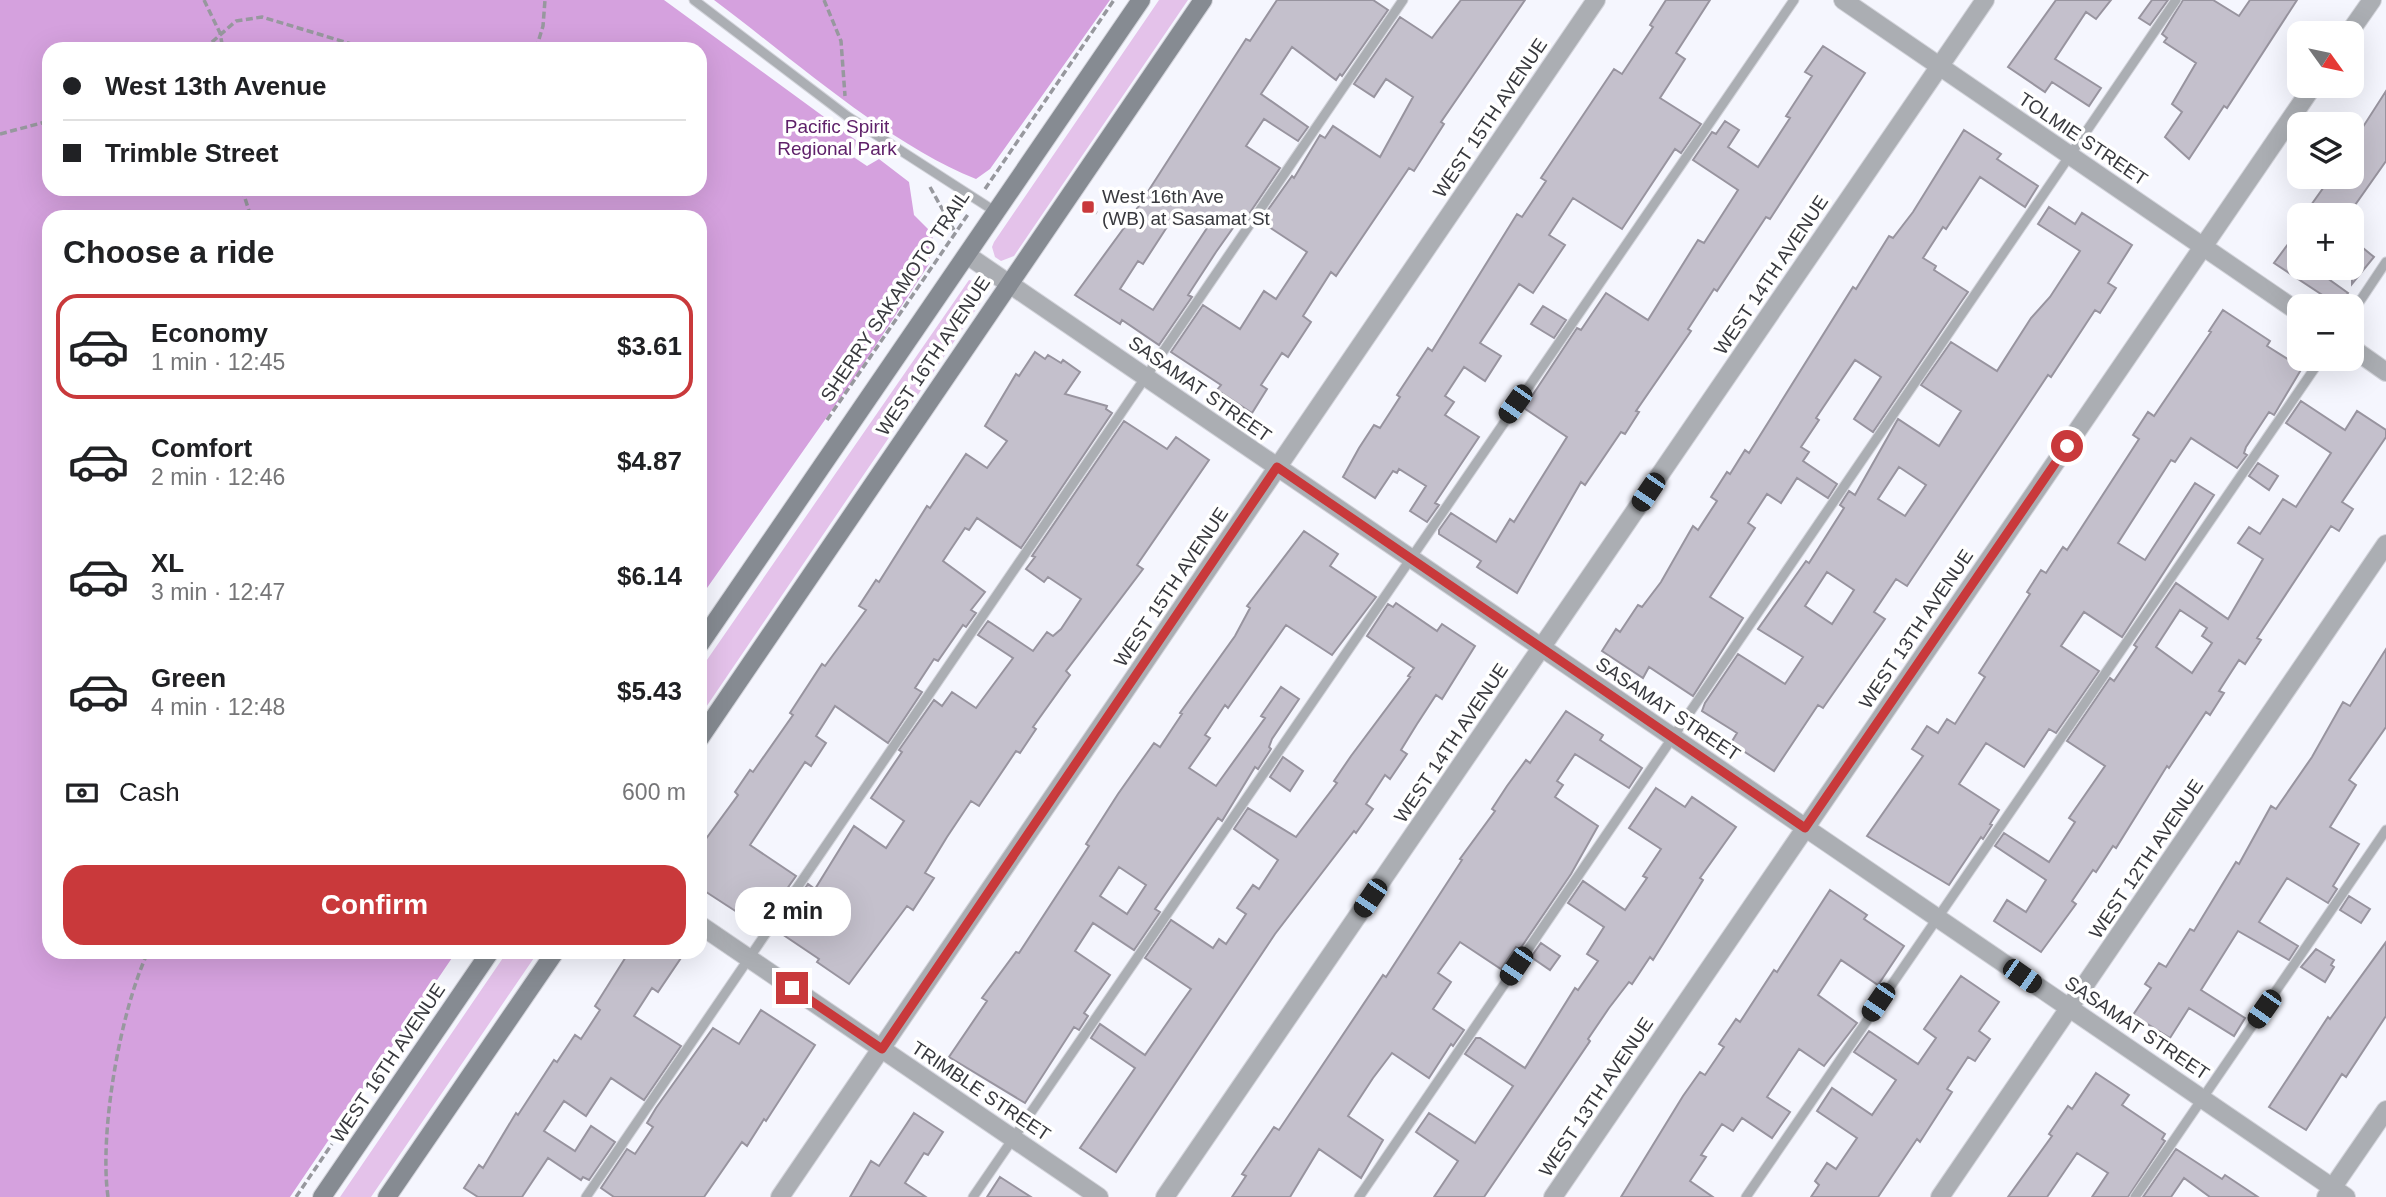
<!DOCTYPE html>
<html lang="en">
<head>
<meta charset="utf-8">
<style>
  body { margin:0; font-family:Arial,sans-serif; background:#f2f2f2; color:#202124; height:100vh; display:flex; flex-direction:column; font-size:26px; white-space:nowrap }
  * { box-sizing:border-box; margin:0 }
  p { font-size:23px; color:#757577 }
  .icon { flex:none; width:38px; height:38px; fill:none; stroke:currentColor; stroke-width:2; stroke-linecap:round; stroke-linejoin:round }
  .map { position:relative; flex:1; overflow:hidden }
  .details { position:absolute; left:42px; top:210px; width:665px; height:749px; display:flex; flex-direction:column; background:#fff; border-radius:21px; box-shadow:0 7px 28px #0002 }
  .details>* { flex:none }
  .banner { position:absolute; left:42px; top:42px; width:665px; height:154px; border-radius:21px; box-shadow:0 7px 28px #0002; display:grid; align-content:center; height:154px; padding:0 21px; background:#fff }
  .needle { width:46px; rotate:123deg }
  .buttons { position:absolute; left:2287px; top:21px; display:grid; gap:14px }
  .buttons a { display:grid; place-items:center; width:77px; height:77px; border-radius:14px; background:#fff; box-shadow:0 7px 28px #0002; font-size:35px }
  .end { position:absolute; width:32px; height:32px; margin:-16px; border:9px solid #c9393b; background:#fff; box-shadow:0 0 0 4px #fff }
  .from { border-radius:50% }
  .bubble { position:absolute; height:49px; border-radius:21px; background:#fff; box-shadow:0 7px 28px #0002; font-size:23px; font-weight:800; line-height:49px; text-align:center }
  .car { position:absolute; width:21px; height:42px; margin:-21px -10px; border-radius:9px; box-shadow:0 0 5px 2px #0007; background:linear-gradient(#222 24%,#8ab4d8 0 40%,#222 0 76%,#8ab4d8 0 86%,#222 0) }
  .banner b { display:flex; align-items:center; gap:24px; height:66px; font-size:26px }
  .banner b+b { border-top:2px solid #e0e0e0 }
  .banner i { width:18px; height:18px; background:#202124 }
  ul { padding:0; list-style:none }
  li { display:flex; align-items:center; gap:21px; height:105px; margin:0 14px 10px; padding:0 7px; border:4px solid transparent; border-radius:21px }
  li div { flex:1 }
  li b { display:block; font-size:26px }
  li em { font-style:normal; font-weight:800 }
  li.on { border-color:#c9393b }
  li>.icon { width:63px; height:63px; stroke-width:1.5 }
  h2 { padding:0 21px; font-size:32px; line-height:84px }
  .pay { display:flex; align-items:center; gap:18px; height:77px; padding:0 21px; font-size:26px }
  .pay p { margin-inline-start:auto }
  .cta { display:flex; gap:14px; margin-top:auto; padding:14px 21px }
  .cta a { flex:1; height:80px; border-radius:21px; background:#c9393b; color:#fff; font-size:28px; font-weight:800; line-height:80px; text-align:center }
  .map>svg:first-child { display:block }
  .green { fill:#e4c2ea }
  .forest { fill:#d5a1de; fill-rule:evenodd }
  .building { fill:#c4c0cc; stroke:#98949f; stroke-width:2; fill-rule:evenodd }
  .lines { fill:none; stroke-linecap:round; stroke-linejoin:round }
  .service-casing { stroke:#d3d4db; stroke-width:11 }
  .minor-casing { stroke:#d3d4db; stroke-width:20 }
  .secondary-casing { stroke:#d3d4db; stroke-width:20 }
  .path { stroke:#97989e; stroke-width:3.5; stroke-dasharray:7 3.5; stroke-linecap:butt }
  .service { stroke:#abaeb3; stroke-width:9 }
  .minor { stroke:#abaeb3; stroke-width:18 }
  .secondary { stroke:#868b92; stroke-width:18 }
  .route { stroke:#c9393b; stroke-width:9 }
  .poi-dot { fill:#c9393b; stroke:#fff; stroke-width:2.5 }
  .labels { text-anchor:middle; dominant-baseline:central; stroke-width:7; stroke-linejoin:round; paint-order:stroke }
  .street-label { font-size:19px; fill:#38393e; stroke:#fff }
  .park-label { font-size:19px; fill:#5f216a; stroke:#fff }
  .poi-label { font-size:19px; fill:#38393e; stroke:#fff; text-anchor:start }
</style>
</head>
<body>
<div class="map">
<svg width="2386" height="1197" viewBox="0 0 2386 1197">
  <rect width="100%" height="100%" fill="#f5f6fe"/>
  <path class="green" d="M1159 0H1188L1014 256 1001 261 995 257 992 247 994 242Z
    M969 280 982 283 986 291 983 299 700 716V670Z
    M507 952H538L371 1197H340Z"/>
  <path class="forest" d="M0 0H664L857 141 852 156 867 166 879 159 909 182 914 215 933 234 929 264 855 377 700 598V217H49V952H456L290 1197H0ZM49 49H700V189H49Z
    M714 0H1110L990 169 976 179C886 143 793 59 714 0Z"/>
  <path class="building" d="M1277 0H1373L1388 10 1342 76 1340 74 1336 80 1292 47 1261 94 1308 127 1298 141 1264 119 1246 146 1280 168 1249 214 1245 211 1216 252 1188 295 1192 297 1159 345 1122 320 1120 324 1075 295 1129 221 1246 39 1250 41ZM1178 210 1207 228 1153 310 1120 289 1138 261 1143 264Z
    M1461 0H1525L1441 122 1444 124 1414 171 1409 168 1336 276 1331 272 1303 316 1311 322 1288 357 1282 353 1261 385 1267 389 1252 413 1217 390 1221 385 1171 352 1203 305 1240 329 1264 291 1276 299 1307 252 1260 221 1292 176 1294 178 1320 135 1325 138 1333 126 1380 157 1413 97 1386 79 1374 97 1354 84 1400 17 1432 38Z
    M1666 0H1710L1676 53 1685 59 1660 98 1701 124 1681 153 1675 149 1622 229 1573 198 1549 235 1565 245 1533 293 1519 284 1480 343 1501 356 1485 381 1464 367 1445 396 1454 402 1445 415 1479 437 1435 503 1439 505 1427 522 1410 511 1426 486 1399 469 1397 473 1393 471 1375 498 1343 477 1359 448 1374 425 1380 428 1400 397 1397 395 1428 348 1432 351 1517 214 1522 217 1546 181 1541 178 1555 157 1614 69 1622 74 1653 27 1650 25Z
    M2056 0H2111L2096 19 2086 12 2055 59 2101 88 2089 106 2052 82 2045 92 2008 67Z
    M2152 0H2168L2150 25 2139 18Z
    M2183 0H2213L2239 16 2250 0H2297L2227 108 2224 106 2189 159 2165 137 2182 112 2172 104 2196 63 2164 42 2167 38 2162 34Z
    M1823 46 1865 73 1770 219 1766 217 1717 291 1714 289 1688 329 1691 331 1636 411 1639 412 1625 434 1621 432 1585 485 1581 482 1517 593 1477 567 1481 561 1439 534V530L1451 513 1496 542 1510 519 1514 522 1567 437 1524 408 1577 328 1581 330 1606 293 1648 320 1698 240 1704 243 1738 190 1693 160 1712 132 1716 134 1725 121 1739 130 1728 147 1758 167 1790 118 1786 116 1812 76 1805 72Z
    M2386 91V161L2348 215H2304L2331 177H2352V144Z
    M1964 130 2001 154 1997 159 2038 186 2025 207 1980 177 1946 229 1943 227 1923 258 1936 266 1934 270 1968 292 1959 305 1873 432 1854 419 1881 377 1855 360 1816 418 1819 420 1801 447 1809 452 1803 461 1837 484 1828 498 1797 478 1781 503 1767 494 1748 523 1755 528 1710 597 1743 618 1693 696 1649 667 1643 678 1602 651 1616 629 1620 632 1638 605 1642 607 1661 582 1693 526 1698 530 1717 501 1711 497 1727 472 1730 474 1745 450 1749 453 1853 287 1856 289 1889 236 1893 238 1913 212Z
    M2049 207 2075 224 2082 213 2132 245 2108 283 2116 288 2100 313 2095 310 2051 377 2048 375 1907 586 1896 579 1874 612 1885 619 1823 708 1818 705 1774 771 1731 743 1737 733 1702 711 1705 703 1738 654 1785 684 1803 657 1758 629 1806 561 1809 563 1844 508 1840 505 1849 491 1855 495 1898 419 1939 446 1961 411 1921 385 1951 342 1997 371 2031 318 2050 297 2080 251 2038 224ZM1899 467 1926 485 1905 516 1878 499ZM1827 572 1854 590 1832 624 1805 606Z
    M2300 228V268H2313L2348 293 2339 306 2274 263Z
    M2352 239 2374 257 2352 284Z
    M1543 306 1566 320 1554 338 1531 324Z
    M2223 310 2270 341 2267 346 2302 368 2274 415 2269 412 2246 447 2244 453 2247 455 2237 468 2191 438 2175 462 2171 460 2118 543 2145 560 2195 483 2214 495 2122 637 2084 612 2061 646 2099 671 2056 733 2049 729 2024 767 1986 743 1959 784 1999 810 1990 824 1992 825 1983 839 1981 837 1949 885 1867 836 1923 756 1912 749 1927 726 1938 733 1947 719 1955 724 1985 677 1979 673 2030 594 2027 592 2041 570 2046 573 2063 547 2067 550 2139 439 2133 435 2148 412 2154 416 2211 332 2209 331Z
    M1035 352 1045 359 1048 355 1061 363 1063 360 1080 372 1065 394 1107 406 1106 409 1112 413 1021 548 977 518 969 530 965 528 943 561 985 592 971 610 976 613 966 627 963 625 938 661 934 659 915 688 922 692 888 743 835 706 816 736 826 743 811 766 805 762 750 845 796 876 760 927 700 888V847L738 795 735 792 750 770 753 772 793 715 790 713 822 664 825 666 866 610 859 606 876 580 879 582 927 506 930 508 966 454 987 468 1007 441 985 426 1016 374 1019 376Z
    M2301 401 2345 430 2357 411 2386 430V437L2342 502 2353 509 2339 531 2331 526 2257 638 2261 640 2245 664 2239 660 2219 691 2224 693 2210 715 2206 712 2169 768 2167 766 2116 848 2113 846 2096 872 2093 870 2072 901 2076 904 2041 952 1994 921 2007 900 2026 912 2046 880 1995 846 2004 833 2049 862 2075 822 2069 818 2105 766 2067 741 2110 678 2114 681 2137 647 2134 645 2176 583 2228 619 2263 559 2238 543 2249 527 2260 534 2283 499 2296 507 2331 453 2286 423ZM2180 610 2207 628 2202 636 2212 643 2192 673 2156 647Z
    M1124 421 1167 449 1176 437 1209 460 1137 565 1143 569 1066 671 1070 675 1033 727 1036 729 1020 753 1016 751 979 806 971 801 947 837 925 873 934 878 913 910 907 906 849 984 817 962 819 959 776 930 808 884 815 889 854 826 886 848 904 821 871 798 902 752 899 750 934 700 942 706 952 692 976 708 1013 658 978 635 988 621 1033 651 1047 632 1053 636 1061 629 1081 599 1048 577 1044 582 1026 569 1035 557 1032 556Z
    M2258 463 2278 476 2269 490 2249 476Z
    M1304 531 1338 554 1330 566 1376 597 1332 655 1286 625 1228 708 1225 705 1205 735 1210 738 1189 768 1216 786 1265 718 1261 716 1281 687 1299 699 1272 739 1269 747 1271 749 1258 769 1255 767 1222 821 1218 818 1155 909 1160 912 1134 950 1093 923 1075 951 1110 975 1084 1013 1088 1016 1079 1030 1074 1027 1025 1103 949 1057 987 1001 982 998 1016 952 1019 953 1089 846 1086 844 1118 794 1154 743 1160 747 1182 714 1180 713 1235 636 1250 608 1247 606ZM1119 867 1146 885 1127 914 1100 896Z
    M1396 603 1437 631 1442 624 1475 646 1442 699 1436 695 1417 724 1401 750 1407 754 1390 779 1385 775 1366 804 1373 809 1356 833 1354 831 1275 934 1116 1172 1080 1148 1135 1068 1091 1038 1100 1024 1145 1055 1181 1003 1191 989 1145 958 1171 920 1213 948 1219 939 1226 944 1246 914 1237 908 1253 885 1259 889 1278 860 1234 829 1248 808 1296 837 1337 783 1334 781 1351 756 1410 677 1408 676 1414 668 1367 636 1388 604 1393 607Z
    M2386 649V727L2349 780 2356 785 2330 827 2359 844 2333 886 2337 889 2328 903 2287 878 2259 922 2298 946 2289 960 2238 931 2201 990 2245 1018 2234 1036 2189 1008 2170 1038 2133 1015 2151 988 2145 984 2159 963 2166 967 2190 929 2194 931 2236 862 2239 864 2271 806 2276 809 2312 757 2343 702 2350 706Z
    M1566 711 1603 735 1600 740 1642 768 1629 788 1575 754 1557 781 1563 785 1555 797 1598 826 1571 874 1520 949 1516 947 1501 969 1460 942 1438 973 1451 982 1433 1009 1464 1030 1453 1046 1451 1044 1429 1078 1392 1053 1373 1078 1348 1116 1383 1140 1361 1178 1319 1149 1290 1197H1232L1246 1176 1242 1174 1274 1127 1279 1130 1383 975 1386 977 1462 860 1460 859 1495 811 1492 809 1507 786 1526 760 1530 763Z
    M1283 757 1303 771 1290 791 1270 777Z
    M1656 788 1685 807 1692 797 1736 827 1700 878 1703 880 1653 960 1650 957 1632 984 1629 982 1609 1008 1588 1039 1590 1041 1484 1197H1434L1458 1161 1416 1132 1429 1113 1475 1143 1513 1086 1465 1054 1476 1038H1480L1525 1068 1575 988 1578 990 1598 961 1587 954 1604 927 1568 903 1583 881 1625 910 1647 878 1643 876 1661 849 1629 828Z
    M1830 890 1867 915 1864 919 1904 946 1878 985 1841 960 1818 995 1857 1023 1824 1066 1799 1049 1767 1097 1790 1112 1772 1138 1742 1118 1733 1131 1722 1124 1701 1155 1706 1157 1690 1181 1713 1197H1621L1683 1096 1700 1072 1705 1075 1724 1047 1719 1044 1736 1019 1740 1022 1774 970 1777 972Z
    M2349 896 2370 909 2361 923 2340 910Z
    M2386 942V1016L2346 1077 2342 1074 2306 1130 2269 1107 2328 1017 2330 1019Z
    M1541 943 1560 956 1550 970 1531 957Z
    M2316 949 2334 960 2331 965 2334 967 2325 982 2301 967Z
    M629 952H685L658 992 652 988 634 1016 681 1046 644 1100 611 1078 586 1116 564 1101 544 1131 575 1151 591 1126 615 1142 589 1180 583 1177 581 1180 548 1158 522 1197H478L464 1188 479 1165 483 1168 516 1113 518 1115 554 1060 557 1062 575 1035 581 1039 600 1010 595 1006Z
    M1961 976 1999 1002 1979 1031 1990 1039 1975 1061 1968 1057 1947 1089 1952 1092 1920 1142 1917 1139 1878 1197H1811L1819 1185 1815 1181 1827 1163 1836 1169 1857 1138 1817 1111 1832 1088 1872 1115 1896 1080 1854 1052 1869 1031 1918 1064 1936 1038 1924 1029Z
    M761 1010 815 1045 766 1121 764 1119 747 1146 742 1142 704 1197H614L601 1188 627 1149 635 1154 653 1127 647 1123 656 1108 713 1028 739 1044Z
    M2096 1073 2129 1095 2122 1105 2165 1134 2162 1139 2165 1141 2128 1197H2092L2108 1173 2077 1153 2047 1197H2008L2052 1136 2049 1134 2068 1106 2072 1109Z
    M914 1113 943 1132 928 1155 924 1153 905 1183 926 1197H850L871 1161 879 1166Z
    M2176 1149 2222 1179 2225 1175 2258 1197H2210L2184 1178 2171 1197H2143Z
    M1000 1177 1031 1197H987Z"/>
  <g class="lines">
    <defs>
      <path id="service" d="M694 0 847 116 996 212
        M2352 313 2386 262
        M586 1197 1403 0
        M973 1197 1794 0
        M1359 1197 2176 0
        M1746 1197 2321 359
        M2135 1197 2386 830"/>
      <path id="minor" d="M1843 0 2300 313
        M2349 33 2372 0
        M967 255 2346 1197
        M2352 348 2386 372
        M700 925 1099 1197
        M780 1197 1596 0
        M1165 1197 1985 0
        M1553 1197 2313 86
        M1940 1197 2386 544
        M2326 1197 2386 1110"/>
      <path id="secondary" d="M700 644 1141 0
        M700 738 1203 0
        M322 1197 490 952
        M387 1197 555 952"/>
    </defs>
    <use href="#service" class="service-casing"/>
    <use href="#minor" class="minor-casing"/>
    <use href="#secondary" class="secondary-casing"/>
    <path class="path" d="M204 0 220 33 223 49
      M824 0 841 41 845 96
      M204 49 236 21 262 17 368 49
      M536 49 543 26 545 0
      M0 134 49 121
      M930 187 955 232
      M242 189 251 217
      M985 189 1114 0
      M1088 207 1097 213
      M827 420 969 213
      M108 1197C99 1133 120 1011 148 952
      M296 1197 332 1144"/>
    <use href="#service" class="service"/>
    <use href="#minor" class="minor"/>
    <use href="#secondary" class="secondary"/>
  </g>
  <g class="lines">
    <path class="route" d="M792 988 882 1049 1277 467 1805 828 2067 446"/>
  </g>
  <rect class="poi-dot" x="1081" y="200" width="14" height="14" rx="3.5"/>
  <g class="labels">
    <g class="street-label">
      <text transform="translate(1490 118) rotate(-56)">WEST 15TH AVENUE</text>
      <text transform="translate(2083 139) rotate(34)">TOLMIE STREET</text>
      <text transform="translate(1771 275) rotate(-56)">WEST 14TH AVENUE</text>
      <text transform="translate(895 296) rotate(-56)">SHERRY SAKAMOTO TRAIL</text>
      <text transform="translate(933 356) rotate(-56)">WEST 16TH AVENUE</text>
      <text transform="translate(1200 389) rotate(35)">SASAMAT STREET</text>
      <text transform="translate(1171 587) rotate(-56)">WEST 15TH AVENUE</text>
      <text transform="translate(1916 629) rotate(-56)">WEST 13TH AVENUE</text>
      <text transform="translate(1668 709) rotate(34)">SASAMAT STREET</text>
      <text transform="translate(1451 743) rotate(-56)">WEST 14TH AVENUE</text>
      <text transform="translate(2146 859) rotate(-56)">WEST 12TH AVENUE</text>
      <text transform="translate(2137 1028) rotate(34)">SASAMAT STREET</text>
      <text transform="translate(388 1063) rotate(-56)">WEST 16TH AVENUE</text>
      <text transform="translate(981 1091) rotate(34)">TRIMBLE STREET</text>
      <text transform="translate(1596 1097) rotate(-56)">WEST 13TH AVENUE</text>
    </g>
    <g class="park-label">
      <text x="837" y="126">Pacific Spirit<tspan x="837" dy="22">Regional Park</tspan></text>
    </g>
    <g class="poi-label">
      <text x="1102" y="196">West 16th Ave<tspan x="1102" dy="22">(WB) at Sasamat St</tspan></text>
    </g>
  </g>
</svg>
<div class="buttons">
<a><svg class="needle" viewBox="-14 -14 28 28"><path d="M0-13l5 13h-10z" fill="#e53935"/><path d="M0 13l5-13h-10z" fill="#757577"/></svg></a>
<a><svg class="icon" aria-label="layers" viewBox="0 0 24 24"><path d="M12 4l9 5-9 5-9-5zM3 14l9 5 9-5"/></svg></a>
<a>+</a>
<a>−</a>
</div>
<i class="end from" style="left:2067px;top:446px"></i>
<i class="end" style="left:792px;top:988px"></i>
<div class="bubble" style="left:735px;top:887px;width:116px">2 min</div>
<i class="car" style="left:1515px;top:404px;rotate:215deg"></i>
<i class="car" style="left:1648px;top:492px;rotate:214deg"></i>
<i class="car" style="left:1370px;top:898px;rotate:214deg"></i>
<i class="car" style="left:1516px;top:966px;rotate:214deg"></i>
<i class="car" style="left:2022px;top:976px;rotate:125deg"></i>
<i class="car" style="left:1878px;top:1002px;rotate:214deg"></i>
<i class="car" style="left:2264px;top:1009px;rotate:215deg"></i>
<div class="banner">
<b><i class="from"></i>West 13th Avenue</b>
<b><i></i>Trimble Street</b>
</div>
<section class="details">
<h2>Choose a ride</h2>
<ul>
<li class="on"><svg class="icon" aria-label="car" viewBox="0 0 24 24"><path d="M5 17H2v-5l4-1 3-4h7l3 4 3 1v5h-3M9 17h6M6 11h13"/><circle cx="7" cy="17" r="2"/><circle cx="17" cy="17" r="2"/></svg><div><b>Economy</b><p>1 min · 12:45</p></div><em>$3.61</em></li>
<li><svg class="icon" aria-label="car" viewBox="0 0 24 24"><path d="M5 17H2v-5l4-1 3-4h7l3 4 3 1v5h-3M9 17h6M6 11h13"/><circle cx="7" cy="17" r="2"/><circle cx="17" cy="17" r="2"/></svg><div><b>Comfort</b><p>2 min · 12:46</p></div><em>$4.87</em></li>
<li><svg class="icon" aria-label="car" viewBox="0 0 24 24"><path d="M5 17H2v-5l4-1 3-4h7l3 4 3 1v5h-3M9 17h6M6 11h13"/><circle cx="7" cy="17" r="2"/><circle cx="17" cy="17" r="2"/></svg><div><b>XL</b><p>3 min · 12:47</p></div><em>$6.14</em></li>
<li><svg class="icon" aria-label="car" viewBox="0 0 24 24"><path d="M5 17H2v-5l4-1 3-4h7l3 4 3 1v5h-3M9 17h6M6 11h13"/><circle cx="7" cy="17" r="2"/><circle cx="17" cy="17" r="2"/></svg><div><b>Green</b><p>4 min · 12:48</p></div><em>$5.43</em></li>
</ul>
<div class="pay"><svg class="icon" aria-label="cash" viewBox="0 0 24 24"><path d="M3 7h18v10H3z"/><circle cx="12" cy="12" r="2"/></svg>Cash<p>600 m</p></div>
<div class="cta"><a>Confirm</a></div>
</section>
</div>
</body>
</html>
